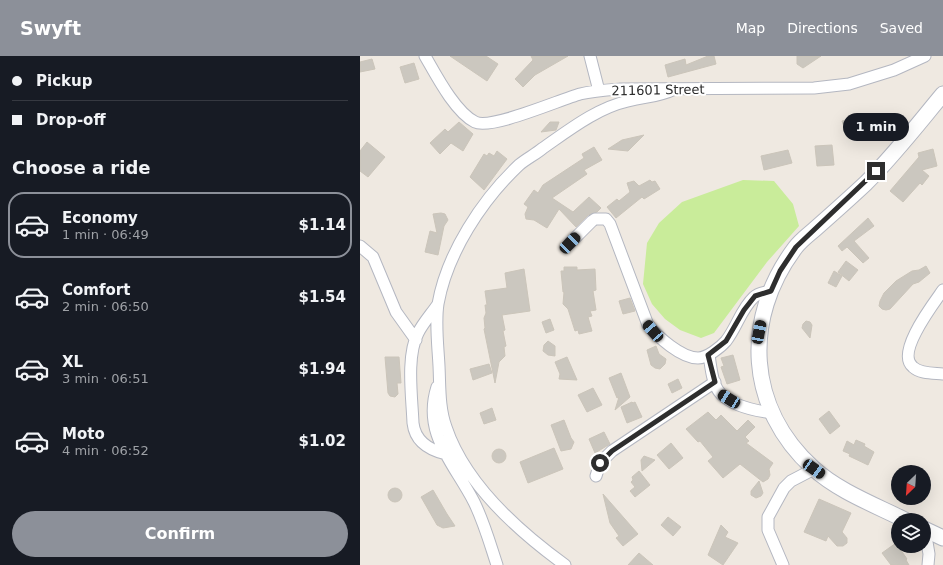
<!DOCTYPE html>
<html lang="en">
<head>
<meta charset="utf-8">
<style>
  body { margin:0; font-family:"DejaVu Sans",sans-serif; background:#242831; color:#f1f3f6; height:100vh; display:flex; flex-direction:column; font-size:15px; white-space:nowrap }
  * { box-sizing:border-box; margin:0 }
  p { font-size:13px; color:#9ea1a6 }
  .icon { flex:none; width:22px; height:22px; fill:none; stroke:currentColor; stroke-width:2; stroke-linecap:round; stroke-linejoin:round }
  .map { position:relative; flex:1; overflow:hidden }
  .drawer { display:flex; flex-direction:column; background:#171b24; width:360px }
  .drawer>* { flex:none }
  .guide { display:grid; align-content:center; height:88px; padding:0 12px; background:#171b24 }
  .needle { width:26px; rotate:205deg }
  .buttons { position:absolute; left:531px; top:409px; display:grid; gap:8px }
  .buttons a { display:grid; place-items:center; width:40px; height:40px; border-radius:50%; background:#171b24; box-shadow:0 4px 16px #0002; font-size:20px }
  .end { position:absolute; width:18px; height:18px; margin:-9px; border:5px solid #2e2e2e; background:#fff; box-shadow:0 0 0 2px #fff }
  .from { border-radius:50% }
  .bubble { position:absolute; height:28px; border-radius:14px; background:#171b24; box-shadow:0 4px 16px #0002; font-size:13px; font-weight:700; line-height:28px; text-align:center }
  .car { position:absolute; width:12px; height:24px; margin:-12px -6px; border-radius:5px; box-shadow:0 0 3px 1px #0007; background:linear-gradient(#222 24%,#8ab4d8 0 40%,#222 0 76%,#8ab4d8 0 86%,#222 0) }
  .guide b { display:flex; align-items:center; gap:14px; height:38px; font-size:15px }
  .guide b+b { border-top:1px solid #363941 }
  .guide i { width:10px; height:10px; background:#f1f3f6 }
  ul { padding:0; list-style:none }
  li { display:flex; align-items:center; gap:12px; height:66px; margin:0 8px 6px; padding:0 4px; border:2px solid transparent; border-radius:16px }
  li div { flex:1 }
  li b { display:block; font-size:15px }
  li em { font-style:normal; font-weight:700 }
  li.selected { border-color:#8c9099 }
  li>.icon { width:36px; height:36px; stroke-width:1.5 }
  h2 { padding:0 12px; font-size:18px; line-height:48px }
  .primary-button { display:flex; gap:8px; margin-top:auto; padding:8px 12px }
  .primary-button a { flex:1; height:46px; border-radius:24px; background:#8c9099; color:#fff; font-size:16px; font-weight:700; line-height:46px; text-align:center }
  header { display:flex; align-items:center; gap:24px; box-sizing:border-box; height:56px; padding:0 20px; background:#8c9099; color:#fff }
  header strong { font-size:19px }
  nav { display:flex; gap:22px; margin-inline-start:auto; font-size:14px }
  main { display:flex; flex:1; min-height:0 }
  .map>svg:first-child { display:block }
  .pitch { fill:#c9ec9a }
  .building { fill:#cbc7bf; stroke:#cbc5ba }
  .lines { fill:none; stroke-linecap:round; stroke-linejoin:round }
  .street-casing { stroke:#b4b7c1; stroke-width:13 }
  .secondary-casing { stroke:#b4b7c1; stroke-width:17 }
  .street { stroke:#fff; stroke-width:11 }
  .secondary { stroke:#fff; stroke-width:15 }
  .route { stroke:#2e2e2e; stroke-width:5 }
  .labels { text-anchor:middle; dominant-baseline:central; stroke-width:4; stroke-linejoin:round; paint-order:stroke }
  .street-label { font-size:13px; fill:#2e2e2e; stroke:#fff }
</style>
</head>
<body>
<header>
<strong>Swyft</strong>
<nav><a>Map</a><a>Directions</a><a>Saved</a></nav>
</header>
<main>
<section class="drawer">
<div class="guide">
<b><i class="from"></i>Pickup</b>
<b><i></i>Drop-off</b>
</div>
<h2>Choose a ride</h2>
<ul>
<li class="selected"><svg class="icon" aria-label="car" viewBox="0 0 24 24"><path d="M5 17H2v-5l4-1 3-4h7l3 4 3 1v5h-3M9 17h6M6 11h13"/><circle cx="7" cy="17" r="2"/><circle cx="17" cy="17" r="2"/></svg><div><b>Economy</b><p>1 min · 06:49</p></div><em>$1.14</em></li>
<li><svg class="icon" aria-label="car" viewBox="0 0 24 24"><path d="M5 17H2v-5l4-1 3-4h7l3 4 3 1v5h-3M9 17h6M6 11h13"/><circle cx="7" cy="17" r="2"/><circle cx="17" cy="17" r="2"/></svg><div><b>Comfort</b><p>2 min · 06:50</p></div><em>$1.54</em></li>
<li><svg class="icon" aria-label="car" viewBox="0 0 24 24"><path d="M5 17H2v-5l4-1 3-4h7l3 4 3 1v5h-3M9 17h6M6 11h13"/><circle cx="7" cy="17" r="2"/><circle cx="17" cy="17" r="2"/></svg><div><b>XL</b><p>3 min · 06:51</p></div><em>$1.94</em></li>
<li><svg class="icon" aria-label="car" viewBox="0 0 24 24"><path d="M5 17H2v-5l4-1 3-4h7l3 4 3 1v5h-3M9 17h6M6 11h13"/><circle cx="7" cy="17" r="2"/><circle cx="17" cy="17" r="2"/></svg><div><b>Moto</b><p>4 min · 06:52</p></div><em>$1.02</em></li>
</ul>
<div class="primary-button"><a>Confirm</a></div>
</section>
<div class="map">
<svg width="583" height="509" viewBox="0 0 583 509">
  <rect width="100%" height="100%" fill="#efe9e1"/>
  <path class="pitch" d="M383 124 414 125 433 148 439 170 407 206 354 277 341 282 320 274 305 263 292 248 283 228 287 187 299 167 322 146Z"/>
  <path class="building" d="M90 0H126L138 8 127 25Z
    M171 0H208L175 19 163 31 155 23 173 4Z
    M348 0H354L356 8 308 21 305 9 325 3 326 9Z
    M437 0H461L443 12 437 8Z
    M12 3 15 13 0 16V6Z
    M54 7 59 23 45 27 40 11Z
    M495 61 499 73 486 77 482 65Z
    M99 66 113 78 103 95 91 87 80 98 70 87 85 73 88 76Z
    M190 66H199L196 74 181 76Z
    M284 79 268 95 248 93 262 84Z
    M7 86 25 101 8 121 0 115V95Z
    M472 89 474 109 457 110 455 90Z
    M234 91 242 104 224 114 227 118 192 142 213 156 229 141 241 152 237 156 228 159 216 171 199 153 187 172 174 164 166 163 165 158 168 151 164 148 174 134 178 137 183 129 224 102 222 98Z
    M573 93 577 110 562 114 569 120 562 129 560 127 543 146 530 135 559 101 558 97Z
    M428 94 432 107 404 114 401 100Z
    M137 95 147 103 124 134 110 121 124 98 127 100 129 97 134 100Z
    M290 124 292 126 295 125 300 133 284 143 282 141 256 162 247 151 257 143 259 145 270 136 267 127 274 125 279 130Z
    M81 157 85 158 88 164 84 170 78 199 65 196 70 175 77 177 73 158Z
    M508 162 514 170 494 185 509 202 503 207 487 191 482 195 478 190Z
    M486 205 498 214 489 225 478 216Z
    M566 210 570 217 559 226 553 228 530 253 526 254 522 253 519 250 520 245 524 237 536 225 552 215 559 214Z
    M204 211H217V214L235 213 236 234 233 235 236 254 230 255 232 260 228 261 232 275 219 278 218 274 215 275 208 253 203 248 204 236H203L201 215H204Z
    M164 213 170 255 142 259 145 274 143 275 146 290 144 291 145 300 139 306 135 327 124 273 125 272 124 262 126 257 125 249H127L125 235 147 232 145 217Z
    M474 215 482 220 476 231 468 227Z
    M270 242 275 255 263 258 259 245Z
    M190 263 194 274 186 277 182 266Z
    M446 265 450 266 452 269 450 282 442 272 443 268Z
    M188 285 195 290V300L188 299 183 295 184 289Z
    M296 290 299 298 306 303 305 308 300 313 295 312 291 309 287 294Z
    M373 299 380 324 367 328 361 311 364 310 361 302Z
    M25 301H39L41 327H37L38 338 35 341 30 340 28 337Z
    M207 301 217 324 199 323 200 318 195 306Z
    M129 308 132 317 113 324 110 313Z
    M261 317 270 341 255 354 259 341 257 342 249 322Z
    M318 323 322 332 312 337 308 328Z
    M233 332 242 349 227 356 218 339Z
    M272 346 273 347 275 346 282 361 267 367 261 351Z
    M132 352 136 364 124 368 120 357Z
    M469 355 480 370 470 378 459 363Z
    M348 356 356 364 361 359 377 375 388 364 395 371 385 381 389 385 386 387 413 407 409 413 410 419 408 423 403 426 380 408 363 422 348 405 353 401 340 385 338 386 326 373Z
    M204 364 211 382 214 386 211 393 201 395 191 369Z
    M244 376 250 388 235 397 229 383Z
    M496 384 505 388 504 390 514 396 508 409 489 400 490 398 483 395 487 385 494 389Z
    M311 387 323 402 309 413 297 399Z
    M194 392 203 413 168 427 160 406Z
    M132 400a7 7 0 1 1 14 0a7 7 0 1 1-14 0Z
    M284 400 295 404 282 415 281 404Z
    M279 415 290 429 275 441 270 435 275 431 271 426 273 424 272 421Z
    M399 425 403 437 401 440 396 442 391 439V435Z
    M28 439a7 7 0 1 1 14 0a7 7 0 1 1-14 0Z
    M73 434 87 458 95 470 83 472 77 469 61 441Z
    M243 438 278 478 263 490 256 482 259 480 250 467Z
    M459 443 491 457 482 476 487 482V487L483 490H477L468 480 466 485 444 476Z
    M308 461 321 471 313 480 301 469Z
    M361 469 368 476 365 481 378 487 363 509 348 499Z
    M536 487 547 503 546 504 549 509H531L522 497Z
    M279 497 293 509H268Z"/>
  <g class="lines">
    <defs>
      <path id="street" d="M65 0C76 19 95 56 115 66 131 74 199 44 220 38 233 35 247 34 260 33L454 32 489 28 534 14 565 0
        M230 0 239 35
        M210 187 232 165 235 163H246L250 168 288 269C298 281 321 302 338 302 347 302 361 291 366 285 377 271 381 253 394 241 398 237 406 236 411 235
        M0 190 13 201 36 256 56 284
        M583 234C574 247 535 297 553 311 560 318 574 317 583 318
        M78 248C72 257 63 267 58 277 46 300 52 341 53 367 55 385 69 394 86 398
        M349 299C351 311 352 329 361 338 374 351 396 355 413 357
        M77 331C62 378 94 407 114 446 124 466 130 488 137 509
        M236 420 240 407 252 395 355 326
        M565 474 569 498 568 509
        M205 509C158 475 105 428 86 371 79 352 80 330 79 310 78 290 75 267 78 248 87 197 122 144 159 109 166 103 176 98 183 92 209 74 237 52 268 45 287 40 295 42 315 33
        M423 509 408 474V461L424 432 431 425 454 413"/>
      <path id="secondary" d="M545 464C515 449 478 435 453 412 387 352 382 263 435 192 440 185 448 179 455 173 472 158 489 143 506 127 534 99 558 68 583 38
        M564 473 583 482"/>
    </defs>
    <use href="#street" class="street-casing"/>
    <use href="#secondary" class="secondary-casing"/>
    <use href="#street" class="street"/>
    <use href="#secondary" class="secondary"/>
  </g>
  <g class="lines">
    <path class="route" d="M240 407 252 395 355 326 348 299 366 285 384 254 395 240 411 235 420 215 436 191 516 115"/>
  </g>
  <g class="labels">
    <g class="street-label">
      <text transform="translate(298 34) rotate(-1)">211601 Street</text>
    </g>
  </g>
</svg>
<div class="buttons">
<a><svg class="needle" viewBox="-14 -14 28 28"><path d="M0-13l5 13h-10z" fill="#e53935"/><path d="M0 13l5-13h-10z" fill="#9ea1a6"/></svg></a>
<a><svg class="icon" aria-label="layers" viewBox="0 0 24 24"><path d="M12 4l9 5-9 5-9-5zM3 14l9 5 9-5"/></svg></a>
</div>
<i class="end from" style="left:240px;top:407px"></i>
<i class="end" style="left:516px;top:115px"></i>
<div class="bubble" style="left:483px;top:57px;width:66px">1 min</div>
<i class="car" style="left:210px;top:187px;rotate:44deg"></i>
<i class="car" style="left:293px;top:275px;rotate:319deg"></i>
<i class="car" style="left:399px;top:276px;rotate:11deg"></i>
<i class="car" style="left:369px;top:343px;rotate:302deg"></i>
<i class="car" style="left:454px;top:413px;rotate:125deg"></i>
</div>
</main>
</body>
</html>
